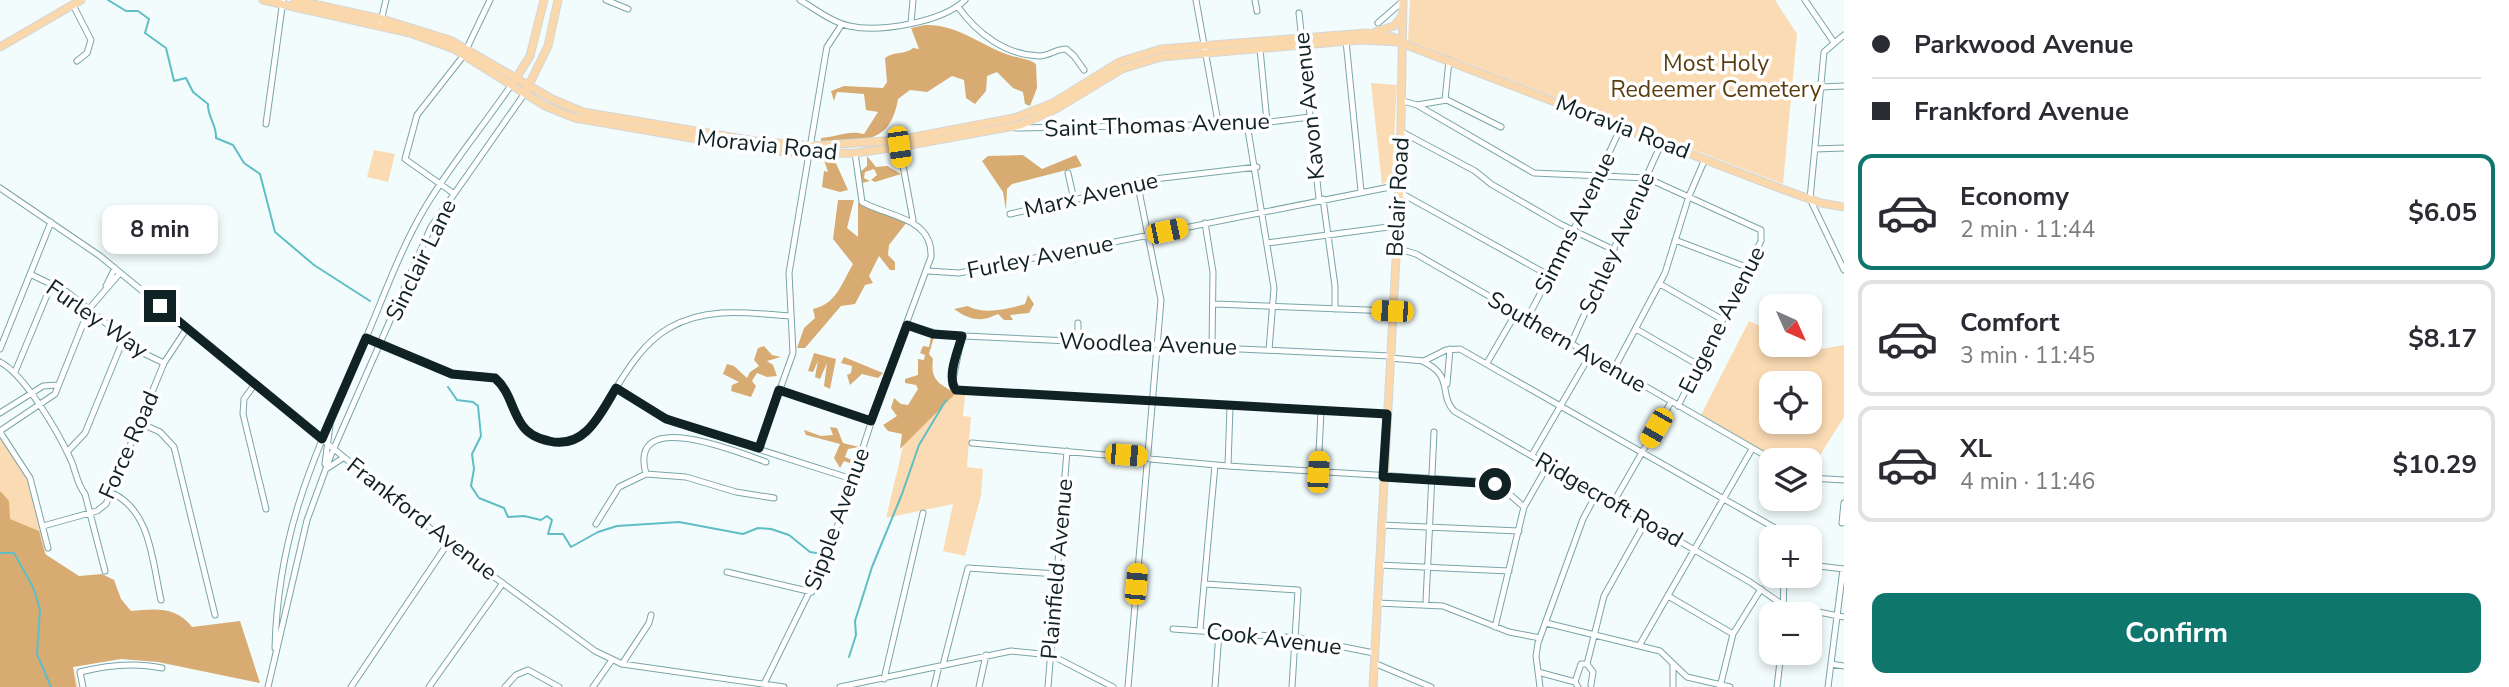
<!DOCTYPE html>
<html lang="en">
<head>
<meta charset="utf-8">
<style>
  body { margin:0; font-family:"Nunito Sans",sans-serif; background:#f2f2f3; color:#2b2b33; height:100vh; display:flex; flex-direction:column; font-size:26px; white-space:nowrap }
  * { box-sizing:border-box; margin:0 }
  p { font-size:23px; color:#7c7c81 }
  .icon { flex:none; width:38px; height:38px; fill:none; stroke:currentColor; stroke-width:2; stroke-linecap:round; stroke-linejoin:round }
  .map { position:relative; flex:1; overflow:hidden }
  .sheet { display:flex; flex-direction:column; background:#fff; width:665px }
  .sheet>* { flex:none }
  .guide { display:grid; align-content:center; height:154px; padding:0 28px; background:#fff }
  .needle { width:46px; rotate:135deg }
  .controls { position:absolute; left:1759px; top:294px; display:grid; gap:14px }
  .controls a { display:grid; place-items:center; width:63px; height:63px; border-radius:14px; background:#fff; box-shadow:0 4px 10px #0003; font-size:35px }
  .end { position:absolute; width:32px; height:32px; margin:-16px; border:9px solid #102223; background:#fff; box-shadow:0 0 0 4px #fff }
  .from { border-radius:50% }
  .bubble { position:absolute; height:49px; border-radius:14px; background:#fff; box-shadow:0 4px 10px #0003; font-size:23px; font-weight:700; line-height:49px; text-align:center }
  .car { position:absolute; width:21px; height:42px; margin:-21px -10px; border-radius:9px; box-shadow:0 0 5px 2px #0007; background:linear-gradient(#f5c518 24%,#345 0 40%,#f5c518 0 76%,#345 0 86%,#f5c518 0) }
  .guide b { display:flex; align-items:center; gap:24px; height:66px; font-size:26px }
  .guide b+b { border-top:2px solid #e1e1e2 }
  .guide i { width:18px; height:18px; background:#2b2b33 }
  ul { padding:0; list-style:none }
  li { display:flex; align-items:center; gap:21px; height:116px; margin:0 14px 10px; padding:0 14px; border:4px solid #e1e1e2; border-radius:14px }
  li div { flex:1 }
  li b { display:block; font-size:26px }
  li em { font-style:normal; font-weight:700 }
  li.current { border-color:#0f766e }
  li>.icon { width:63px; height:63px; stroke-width:1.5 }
  .action { display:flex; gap:14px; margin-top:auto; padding:14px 28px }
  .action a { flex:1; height:80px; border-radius:14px; background:#0f766e; color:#fff; font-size:28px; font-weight:700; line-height:80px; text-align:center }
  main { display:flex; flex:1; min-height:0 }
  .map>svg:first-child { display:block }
  .green { fill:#fadbb4; fill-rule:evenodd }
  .forest { fill:#d7ab72 }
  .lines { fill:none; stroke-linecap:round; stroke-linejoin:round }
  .stream { stroke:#5fbec5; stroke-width:2 }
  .minor-casing { stroke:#79a5a8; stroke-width:7 }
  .major-casing { stroke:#d4d7d7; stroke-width:9 }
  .minor { stroke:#fff; stroke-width:5 }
  .major { stroke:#fad8ac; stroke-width:7 }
  .route { stroke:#102223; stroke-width:9 }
  .labels { text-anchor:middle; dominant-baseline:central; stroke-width:7; stroke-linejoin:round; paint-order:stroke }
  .park-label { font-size:23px; fill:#5a3d0f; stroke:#fff }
  .street-label { font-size:23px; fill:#102223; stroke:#fff }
</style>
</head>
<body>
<main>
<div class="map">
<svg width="1844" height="687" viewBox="0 0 1844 687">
  <rect width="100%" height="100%" fill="#f3fcfc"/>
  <path class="green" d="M1410 0H1775L1797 34 1783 184 1408 41Z
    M1371 83 1397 85 1392 179 1382 184Z
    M374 150 395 154 388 182 367 177Z
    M1749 321 1769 330 1771 345H1810V341L1821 349 1844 345V417L1810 471V460H1779L1701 415ZM1771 383H1810V422H1771Z
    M916 392 965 395 963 416 971 417 967 467 983 469 981 495 965 556 943 551 953 504 886 518Z
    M0 436 29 483 78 687H0Z"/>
  <path class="forest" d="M925 25C955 24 978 43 1006 54 1016 58 1029 58 1036 64L1037 88 1030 106 1025 104 1023 92 1013 88 997 72 987 76 986 91 975 104 966 98 964 80 952 76 927 92 910 90 898 99C890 146 861 140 821 142V138C838 137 847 130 864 134L878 112 866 110 864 94 837 92 834 101 831 91 844 86 883 88 887 82 885 58C894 51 905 55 913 48L919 49 911 28Z
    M1023 155 1042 169 1076 155 1082 166 1012 184 1007 189 1006 210 1003 192 982 161 988 156Z
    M867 156 876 167 887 166 901 174 875 182 871 180 877 175 874 169 865 172 864 178 870 181 862 183 860 172 867 166Z
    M824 160 835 161 848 190 840 192 822 187 824 171 828 172Z
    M838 200H854L847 228 858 237V203L907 222 889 245 888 255 895 262V270H890L879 256 869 276 873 283 865 285 855 304 841 306 805 348H797L804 328 815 318 813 309C837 304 842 282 853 264L833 239Z
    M1028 295 1034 304 1029 313 1010 315 1013 320H1004L998 314C980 323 970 320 954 309L968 306C983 315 1009 309 1025 304Z
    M931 337H934L929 354 933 359C930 380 939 384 956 393L900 449 902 434 888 431 883 425 897 416 891 408 894 398 901 404 908 405 918 389 916 385 905 383V379L918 375V359L924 360 925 355 920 353 923 346 929 347Z
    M764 346 772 355 781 357 767 361 773 365 777 376 767 377 757 373 752 381 756 386 751 397 731 391 732 385 739 382 723 374 727 364 734 366 747 378 750 372 759 366 754 360 758 348Z
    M814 353 836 359 830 389 824 386 827 363 820 379 815 377 818 361 813 372 808 371Z
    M844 357 883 373 878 378 862 374 850 385 847 375 851 373 852 366 841 363Z
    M830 427 837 428 843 443 859 447 848 449 845 457 854 461 852 464 844 461 840 468 834 458 840 444 806 435 804 430 821 436 833 435Z
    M0 491 9 501 10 519 39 531 45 554 79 576 102 574 114 580 121 599 131 611C155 609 176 606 192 627L240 621 260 683 158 662 121 659 73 667 76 687H0Z"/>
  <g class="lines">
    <path class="stream" d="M108 0 126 11H138L149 19 145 33 166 48 174 81 186 78 193 92 208 104C207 116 217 125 216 138L233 145 244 163 260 174 275 232 314 265 370 301
      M448 387 457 400 473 402 478 406 481 436 472 454 474 469 471 486 479 498 504 508 508 517 524 516 541 520 547 516 552 520 548 534H563L571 547 598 532 617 526 679 522 743 534 758 528 771 529 789 535 810 552 823 554
      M0 553H14L33 587 40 609 37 654 51 687
      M849 657 856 635 855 621 872 567 902 494 919 445 946 400"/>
    <defs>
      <path id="minor" d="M606 0 628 9
        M800 0C815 9 832 22 849 26 879 33 943 22 965 0
        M1196 0 1218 122
        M1255 0 1257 11
        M1805 0 1833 41
        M73 5 91 40 87 53 77 61
        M958 7C977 33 1005 55 1039 56 1049 56 1056 49 1066 49L1074 56 1084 70
        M1299 13 1319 199
        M381 21 386 0
        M911 23 913 0
        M1378 23 1403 1
        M1844 35 1824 52 1810 199 1844 270
        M1346 41 1361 191
        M467 48 490 0
        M1260 49 1267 122
        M1821 87 1844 86
        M1445 100 1449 60
        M1403 101 1417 105 1447 100 1501 127
        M1417 105 1534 173 1647 178 1761 230V241L1678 406
        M266 124 283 0
        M1247 124 1274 288 1269 350
        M1016 128 1253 124 1310 117
        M1402 132 1475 171 1491 184 1560 224 1614 250
        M899 144 913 220
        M1815 149 1844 148
        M1068 173 1074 200
        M0 188 100 256 448 543 595 651 622 664 784 687
        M1399 192 1550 276
        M453 193 405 159 417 115 464 55
        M1323 199 1335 286V309
        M1010 214 1096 195 1137 181 1257 167
        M1205 223 1213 272 1212 347
        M1675 240 1749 268
        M1267 243 1396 226
        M1396 248 1416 254 1773 460
        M928 271 959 273 1400 185
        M30 274 67 292 143 353 164 363
        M1660 284 1723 320
        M106 286 115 268
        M1215 304 1392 311
        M1527 319 1573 231 1621 127
        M907 325 943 335 1390 356
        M1636 329 1700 366
        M962 336 952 384 956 390 1387 414
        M366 338 452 375 494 378C513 393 512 422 533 435 546 443 564 446 579 438 589 432 596 420 602 410 622 380 638 346 669 328 707 306 749 313 790 316
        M1078 342V323
        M1571 344 1662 142
        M0 349 51 222
        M1390 358 1424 361 1446 350 1460 349 1782 532 1785 537
        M1422 361C1455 376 1438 394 1454 411L1750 582 1783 605 1844 617
        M0 362C25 375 58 432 70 458 76 470 76 483 85 494L105 571
        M1487 363 1516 313
        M1614 369 1665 273 1689 196 1705 159
        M15 372 52 283
        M255 384 244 399 243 414 266 509
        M1447 384 1450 349
        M616 388 660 415 686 426 855 480
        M779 390 871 421
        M0 413 43 386 58 385
        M140 423 160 432 174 447 215 615
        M0 431 55 394 89 309 120 273
        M0 432 30 478 48 548
        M972 443 1228 466 1489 482 1501 487 1524 507
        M759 448 793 353 789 273 825 58 827 47 842 24
        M67 452 85 433 124 338
        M1532 455 1590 355
        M325 464 330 425
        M1228 466 1230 407
        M326 469 343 458
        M1318 472 1321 411
        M646 474C627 406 738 452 766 462
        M1810 478 1844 480
        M112 493C151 511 152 561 161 600
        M1613 503 1671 402
        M1842 523 1844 503
        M596 524 619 487 646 474 686 477 736 492 774 498
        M1381 525 1519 531
        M43 526 97 511 106 504 164 363 187 328
        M1379 565 1509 571
        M1810 565 1844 569
        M727 572 812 592
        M1205 584 1298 590 1292 687
        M1668 596 1733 634
        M1426 601 1434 432
        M1377 603 1443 606 1509 632 1540 638
        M1783 614 1784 576
        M1546 623 1660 651 1687 677 1730 687
        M1495 627 1524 507 1548 465
        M1173 629 1298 638 1374 653
        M1200 629 1215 465
        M1639 646 1752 449
        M275 648C278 528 316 453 363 345 383 299 400 249 426 206 452 163 484 125 512 84
        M1374 663 1431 687
        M622 664 649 623 651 615
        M1587 664 1604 596 1646 521
        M1831 664 1844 666
        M943 665 968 568 1057 574
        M1673 665V687
        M1538 672 1575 682 1578 687
        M884 679 923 513
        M1575 682 1581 664H1587L1593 672 1591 685
        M764 684 829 552 881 392 931 257C933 217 888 217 862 202L855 153
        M83 687 80 672C107 665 134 662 162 668
        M268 687 307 520 331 455 431 227 525 93
        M351 687 448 543
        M429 687 503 583
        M505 687 516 675 528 670 559 687
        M593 687 612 660
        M840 687 1011 651 1051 655 1113 687
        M934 687 939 666
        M979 687 986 655
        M1048 687 1067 451
        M1128 687 1161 300 1137 181
        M1215 687 1219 633
        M1540 687 1536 656 1538 643 1583 519 1597 493
        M1720 687 1733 634 1761 589
        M1777 687 1781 653
        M1828 687 1843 569"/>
      <path id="major" d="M263 0 410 33 454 49 545 106 575 118 761 150 810 154 855 153 899 147 1020 125 1056 109 1122 69 1161 57 1361 40 1400 42
        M295 0 382 19 450 40 552 99 583 112 755 141 811 146 898 140 1014 118 1053 103 1119 62 1161 49 1366 33 1393 37 1409 46 1779 188 1821 203 1844 207
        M1375 32 1394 26 1402 16
        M0 47 81 0
        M515 80 530 56 544 0
        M527 89 548 46 558 0
        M1373 687 1400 185 1403 0"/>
    </defs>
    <use href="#minor" class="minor-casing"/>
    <use href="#major" class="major-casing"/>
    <use href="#minor" class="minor"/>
    <use href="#major" class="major"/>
  </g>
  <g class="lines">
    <path class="route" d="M160 306 322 439 366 338 452 374 495 378C510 391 511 409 522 425 528 434 539 439 549 441 585 450 601 413 616 388L666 419 759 448 779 390 871 421 907 325 933 334 962 336C958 351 946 377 956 390L1387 414 1383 477 1495 484"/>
  </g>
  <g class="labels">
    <g class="park-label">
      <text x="1716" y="63">Most Holy<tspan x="1716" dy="26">Redeemer Cemetery</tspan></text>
    </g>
    <g class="street-label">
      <text transform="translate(1309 106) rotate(-96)">Kavon Avenue</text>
      <text transform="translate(1157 125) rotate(-2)">Saint Thomas Avenue</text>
      <text transform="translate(1623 127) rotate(21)">Moravia Road</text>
      <text transform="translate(767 145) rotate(6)">Moravia Road</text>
      <text transform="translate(1091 195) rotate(-13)">Marx Avenue</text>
      <text transform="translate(1398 197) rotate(-87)">Belair Road</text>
      <text transform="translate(1575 223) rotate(-64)">Simms Avenue</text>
      <text transform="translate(1617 243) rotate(-66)">Schley Avenue</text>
      <text transform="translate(1040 257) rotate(-11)">Furley Avenue</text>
      <text transform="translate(421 260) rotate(-64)">Sinclair Lane</text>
      <text transform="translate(97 319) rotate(35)">Furley Way</text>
      <text transform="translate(1722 320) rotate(-63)">Eugene Avenue</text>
      <text transform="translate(1567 342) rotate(30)">Southern Avenue</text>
      <text transform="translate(1148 344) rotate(2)">Woodlea Avenue</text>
      <text transform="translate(129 445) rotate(-66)">Force Road</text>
      <text transform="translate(1609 500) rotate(30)">Ridgecroft Road</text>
      <text transform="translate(422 519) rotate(38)">Frankford Avenue</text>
      <text transform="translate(837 519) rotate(-70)">Sipple Avenue</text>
      <text transform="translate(1057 569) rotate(-85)">Plainfield Avenue</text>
      <text transform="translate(1274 639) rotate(7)">Cook Avenue</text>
    </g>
  </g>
</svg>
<div class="controls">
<a><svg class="needle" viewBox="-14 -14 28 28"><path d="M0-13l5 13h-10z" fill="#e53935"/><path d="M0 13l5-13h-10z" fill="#7c7c81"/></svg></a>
<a><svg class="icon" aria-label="locate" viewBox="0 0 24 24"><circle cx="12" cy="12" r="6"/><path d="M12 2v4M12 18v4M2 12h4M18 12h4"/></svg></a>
<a><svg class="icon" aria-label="layers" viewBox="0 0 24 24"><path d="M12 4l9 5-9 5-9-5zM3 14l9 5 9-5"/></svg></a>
<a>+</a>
<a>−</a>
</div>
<i class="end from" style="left:1495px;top:484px"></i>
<i class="end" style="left:160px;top:306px"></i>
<div class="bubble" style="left:102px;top:205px;width:116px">8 min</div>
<i class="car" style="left:899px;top:147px;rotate:172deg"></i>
<i class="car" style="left:1167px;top:231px;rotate:78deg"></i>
<i class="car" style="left:1392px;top:311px;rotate:272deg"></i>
<i class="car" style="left:1656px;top:428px;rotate:210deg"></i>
<i class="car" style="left:1126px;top:455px;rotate:95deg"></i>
<i class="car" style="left:1318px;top:472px;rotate:3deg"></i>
<i class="car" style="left:1136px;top:584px;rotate:5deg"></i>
</div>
<section class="sheet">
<div class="guide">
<b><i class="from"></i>Parkwood Avenue</b>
<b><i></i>Frankford Avenue</b>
</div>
<ul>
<li class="current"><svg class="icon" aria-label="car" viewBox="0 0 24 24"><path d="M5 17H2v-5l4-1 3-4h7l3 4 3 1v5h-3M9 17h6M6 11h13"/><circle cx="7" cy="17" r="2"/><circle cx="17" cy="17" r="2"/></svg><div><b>Economy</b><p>2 min · 11:44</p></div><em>$6.05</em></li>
<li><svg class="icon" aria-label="car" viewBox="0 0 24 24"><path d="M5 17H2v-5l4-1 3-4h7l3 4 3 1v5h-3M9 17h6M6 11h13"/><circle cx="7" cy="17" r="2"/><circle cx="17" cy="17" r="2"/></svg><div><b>Comfort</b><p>3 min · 11:45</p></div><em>$8.17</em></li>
<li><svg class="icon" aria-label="car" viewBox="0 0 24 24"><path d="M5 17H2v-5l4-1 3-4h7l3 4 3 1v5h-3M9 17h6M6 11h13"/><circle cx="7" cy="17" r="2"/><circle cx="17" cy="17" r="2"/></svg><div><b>XL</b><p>4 min · 11:46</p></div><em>$10.29</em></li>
</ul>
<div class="action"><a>Confirm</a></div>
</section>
</main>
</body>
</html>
